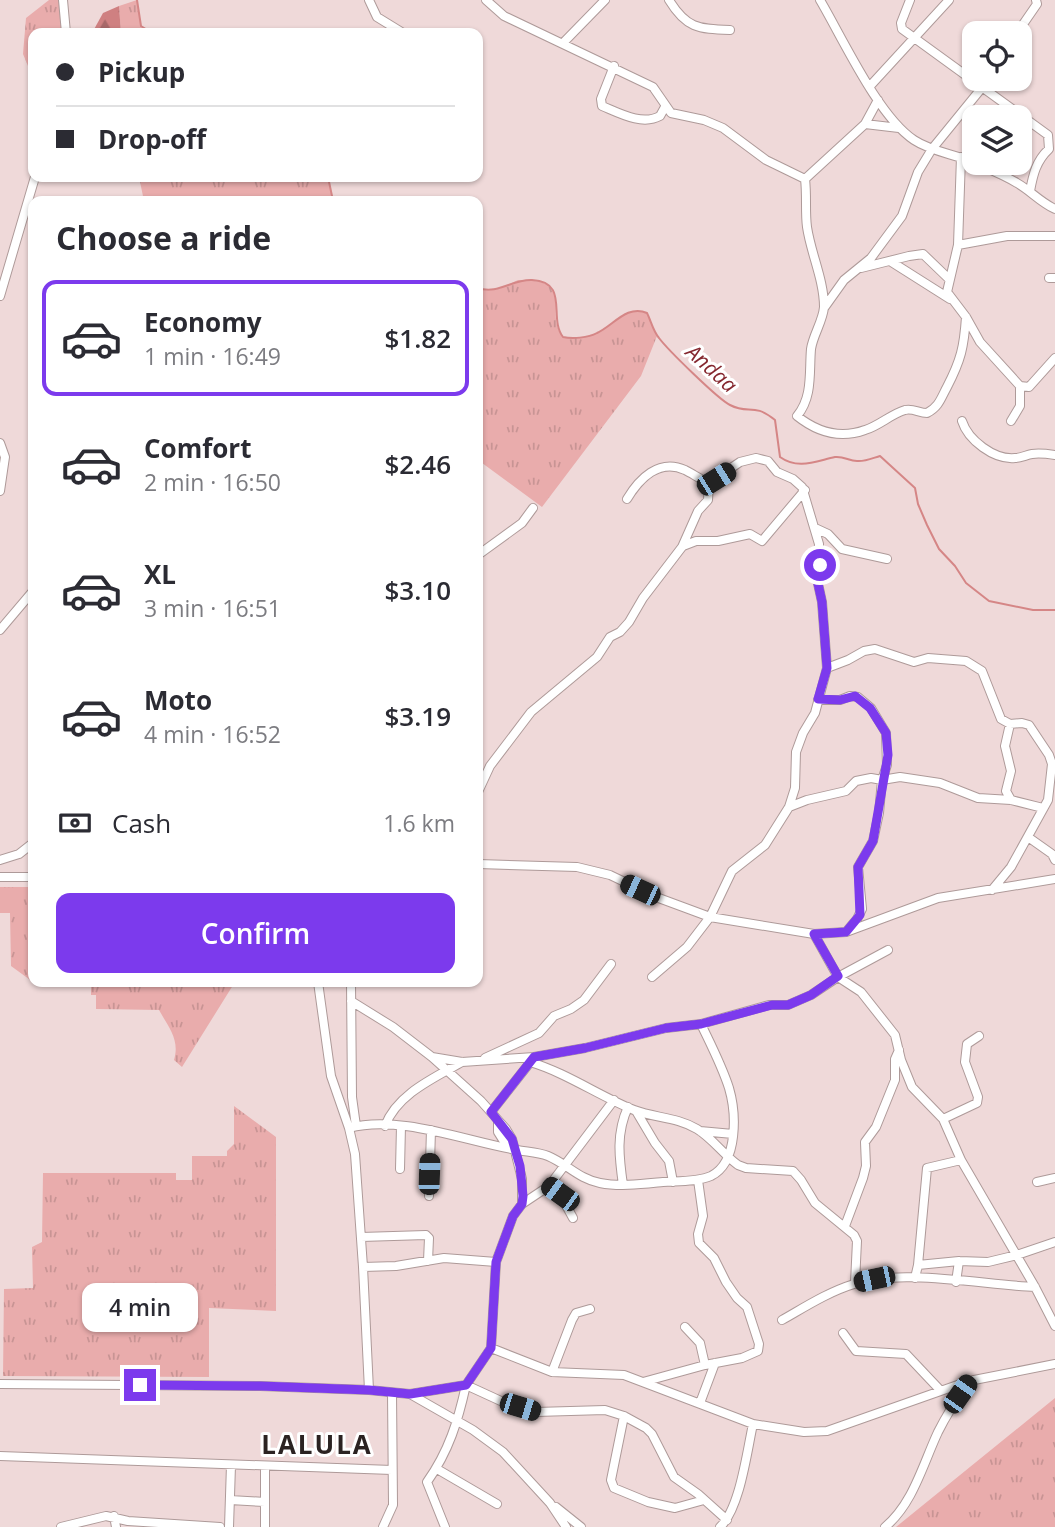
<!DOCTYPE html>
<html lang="en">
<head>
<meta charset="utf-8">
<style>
  body { margin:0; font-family:"Open Sans",sans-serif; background:#f7f7f7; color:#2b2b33; height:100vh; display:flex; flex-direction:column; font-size:26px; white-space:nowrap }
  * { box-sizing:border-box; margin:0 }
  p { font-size:23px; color:#7c7c81 }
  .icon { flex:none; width:38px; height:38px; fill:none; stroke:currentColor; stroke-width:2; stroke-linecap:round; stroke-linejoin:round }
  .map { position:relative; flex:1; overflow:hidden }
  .drawer { position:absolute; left:28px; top:196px; width:455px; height:791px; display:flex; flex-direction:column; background:#fff; border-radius:14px; box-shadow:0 2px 5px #0004 }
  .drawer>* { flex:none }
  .hud { position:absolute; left:28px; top:28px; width:455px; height:154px; border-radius:14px; box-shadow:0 2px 5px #0004; display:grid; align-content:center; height:154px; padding:0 28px; background:#fff }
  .tools { position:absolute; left:962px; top:21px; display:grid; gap:14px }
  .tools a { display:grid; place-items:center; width:70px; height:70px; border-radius:14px; background:#fff; box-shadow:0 2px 5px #0004; font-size:35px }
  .end { position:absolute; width:32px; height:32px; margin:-16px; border:9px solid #7c3aed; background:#fff; box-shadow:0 0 0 4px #fff }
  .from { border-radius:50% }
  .bubble { position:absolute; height:49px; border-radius:14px; background:#fff; box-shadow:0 2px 5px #0004; font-size:23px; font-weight:600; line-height:49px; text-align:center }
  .car { position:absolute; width:21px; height:42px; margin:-21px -10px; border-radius:9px; box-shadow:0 0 5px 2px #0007; background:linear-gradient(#222 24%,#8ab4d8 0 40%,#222 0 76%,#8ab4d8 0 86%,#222 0) }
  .hud b { display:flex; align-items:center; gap:24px; height:66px; font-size:26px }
  .hud b+b { border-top:2px solid #e1e1e2 }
  .hud i { width:18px; height:18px; background:#2b2b33 }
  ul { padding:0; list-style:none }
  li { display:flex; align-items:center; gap:21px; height:116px; margin:0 14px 10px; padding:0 14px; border:4px solid transparent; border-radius:14px }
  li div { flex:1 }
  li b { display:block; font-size:26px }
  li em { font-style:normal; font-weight:600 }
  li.selected { border-color:#7c3aed }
  li>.icon { width:63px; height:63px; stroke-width:1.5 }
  h2 { padding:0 28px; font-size:32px; line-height:84px }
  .pay { display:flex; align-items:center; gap:18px; height:77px; padding:0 28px; font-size:26px }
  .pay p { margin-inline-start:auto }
  .primary-button { display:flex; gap:14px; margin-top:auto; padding:14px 28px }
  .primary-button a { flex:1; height:80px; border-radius:14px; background:#7c3aed; color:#fff; font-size:28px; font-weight:600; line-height:80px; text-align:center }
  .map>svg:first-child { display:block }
  .grass { fill:url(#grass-tufts) }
  .forest { fill:url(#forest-firs) }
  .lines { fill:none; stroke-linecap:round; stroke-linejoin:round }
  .stream { stroke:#d58686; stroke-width:2 }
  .minor-casing { stroke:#ae9a99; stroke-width:10 }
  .minor { stroke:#fff; stroke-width:8 }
  .route { stroke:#7c3aed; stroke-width:9 }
  .labels { text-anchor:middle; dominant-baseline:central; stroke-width:6; stroke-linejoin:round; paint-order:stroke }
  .water-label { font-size:21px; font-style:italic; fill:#85272f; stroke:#fff }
  .district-label { font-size:26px; font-weight:bold; letter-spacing:2px; fill:#2b2322; stroke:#fff }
</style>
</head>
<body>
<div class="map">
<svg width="1055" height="1527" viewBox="0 0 1055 1527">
  <defs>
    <pattern id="grass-tufts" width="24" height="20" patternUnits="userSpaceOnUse" patternTransform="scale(1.75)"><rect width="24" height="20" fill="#e9acac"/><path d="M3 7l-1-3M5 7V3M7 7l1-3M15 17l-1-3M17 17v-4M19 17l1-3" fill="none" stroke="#c89494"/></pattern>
    <pattern id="forest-firs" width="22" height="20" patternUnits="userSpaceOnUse" patternTransform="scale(1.75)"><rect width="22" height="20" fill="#cf8081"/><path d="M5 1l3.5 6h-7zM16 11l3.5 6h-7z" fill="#a86869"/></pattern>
  </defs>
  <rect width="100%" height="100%" fill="#efd9d9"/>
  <path class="grass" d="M49 0H59L66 33H33V78L23 54 26 18Z
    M137 0 141 26 152 33H121L119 6Z
    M139 177H328L332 196 335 201H144Z
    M518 280C580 280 542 311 563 337 572 339 588 338 597 333 613 326 627 304 647 313L657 336 641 376 542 507 478 460V288C493 294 504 287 518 280Z
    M0 887H33V982L11 966 10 913H0Z
    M67 982H235L182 1067 174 1060C180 1040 169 1028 159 1010L96 1009V995H91V986H67Z
    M234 1106 276 1137V1311L209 1308V1377L3 1376 4 1289 33 1288 32 1247 42 1242 43 1173H176V1180H192V1156H227V1151L234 1144Z
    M1055 1398V1527H896Z"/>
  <path class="forest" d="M119 6 121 33H92L103 13Z"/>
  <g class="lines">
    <path class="stream" d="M137 0 141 26 152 33
      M328 177 332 196 335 201
      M478 288C498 295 512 279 532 280 570 282 548 318 563 337 572 339 588 338 597 333 613 326 627 304 647 313 651 321 653 331 659 338 668 350 718 399 730 405 749 415 753 402 775 420L780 457C798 470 816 461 835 457 844 456 849 461 857 461 864 462 873 458 880 456L915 488 918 504 927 525 939 549 955 566 966 583 989 601 1033 610H1055"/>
    <defs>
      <path id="minor" d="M63 0 66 33
        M369 0 377 17 403 33
        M486 0 504 16 653 87 671 113 704 120 723 128 766 160 805 179
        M669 0C686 28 698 29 730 30
        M820 0C843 39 878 116 914 140 932 152 955 154 975 163
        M910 0 901 23 902 29 1048 135 1049 149C1036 161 1033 175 1030 191
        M1017 33 1037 4 1036 0
        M563 43 605 0
        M614 66 601 99 602 106C619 113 642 126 660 116L665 107
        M870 86 949 0
        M865 124 899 128
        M961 157 958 245 947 292 966 317 980 342 1020 386 1029 387 1055 358
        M975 163C989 169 1004 175 1017 183 1031 191 1040 202 1055 209
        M805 179C807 195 805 212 807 227 811 254 824 280 824 307 823 321 813 335 811 349 809 372 813 397 797 416 817 432 840 439 865 430 879 426 891 414 905 410 913 408 919 413 927 413 939 407 941 398 947 387 961 360 964 347 966 317
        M805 179 865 124 878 100
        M958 245 1007 236H1055
        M890 261 950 299
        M861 268 909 256 923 254 949 279
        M1049 278H1055
        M0 296 35 177
        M824 308 844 280 871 258 902 216 918 172 932 149 989 79
        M962 421C968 440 994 460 1015 458 1021 458 1026 455 1032 454 1039 453 1048 454 1055 455
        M1011 421 1020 406V386
        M0 443 5 457 0 491
        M627 499C639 479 659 458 685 470 693 474 700 479 709 483
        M815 528 828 534 842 549 887 559
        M683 546 696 541H718L750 534 762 541 805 490
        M478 555 522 523 533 508
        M0 630 33 591
        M827 668 848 660 864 651 875 649 914 662 928 658 966 661 982 671 1001 719 1010 724 1022 723 1029 725 1049 755 1052 764 1048 800 1011 867 992 890
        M818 700H840L850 696 858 697 871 708 886 733 887 765 882 780 879 813 873 841 858 867 862 909 857 919 846 932
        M1010 724 1005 746 1011 771 1006 791 1011 800
        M478 792 490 766 531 712 597 657 610 637 620 632 629 622 643 598 682 547 698 511 708 500 709 483
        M789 807 807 800 846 791 856 781 871 778 882 780 900 777 940 783 978 798 1011 800 1043 808
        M1028 837 1052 854 1055 860
        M0 860 19 854 33 843
        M478 864 577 867 610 875 656 897 710 917 814 934 838 977 861 992 895 1035 901 1060 912 1087 943 1119 961 1160 1035 1287 1055 1326
        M0 877H33
        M814 934 846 932 938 898 1055 879
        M652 977 687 947 710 917 732 871 765 845 789 807 795 788 796 752 803 733 815 713 827 668 822 602 817 579 819 544 802 487 793 479 777 472 768 461 756 458 740 462 709 483
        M318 982 331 1076 349 1128 355 1154 363 1267 369 1390
        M351 982 352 1097 356 1126
        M351 1001 393 1027 432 1057 462 1062 534 1057 585 1048 666 1028 701 1024 769 1005H788L811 995 838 977 888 950
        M485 1058 539 1033 554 1016 571 1009 584 1000 611 964
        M530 1062C567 1073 599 1096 634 1110 655 1118 677 1117 697 1129 712 1138 723 1154 738 1165L746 1168 793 1171 801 1180 815 1203 854 1235 857 1241 855 1283
        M636 1111 655 1143 669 1161 673 1182
        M491 1112 532 1060
        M943 1119 977 1103 978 1097 965 1062 967 1044 979 1036
        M498 1120V1132L508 1148
        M385 1126C397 1094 434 1078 462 1062
        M349 1128C399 1114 468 1142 517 1150 528 1152 538 1152 548 1156 567 1164 579 1179 600 1183 620 1187 643 1184 663 1182 678 1181 697 1182 711 1176 739 1162 736 1112 729 1088 722 1066 711 1045 701 1024
        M700 1131 733 1134
        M400 1169 401 1126
        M698 1180 703 1216 698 1234 699 1243 714 1258 726 1282 737 1298 747 1307 759 1344 758 1351 742 1358 705 1365
        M1037 1182 1055 1178
        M623 1185C619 1157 616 1133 628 1107
        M549 1186 560 1194 573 1218
        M429 1196 431 1130
        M522 1204 549 1186 614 1100
        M845 1226 863 1178 866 1166 865 1142 876 1127 895 1080V1059L899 1050
        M361 1237 426 1235 429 1238 428 1261
        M918 1265 927 1168 961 1160
        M363 1267 396 1266 444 1258 496 1262
        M915 1278 918 1265 959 1261 988 1262 1017 1255 1055 1242
        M956 1282 959 1261
        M782 1320C805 1307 828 1292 854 1284 899 1268 985 1285 1035 1287
        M843 1333 856 1351 906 1354 940 1390
        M491 1348 552 1372 624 1375 753 1424 804 1432 827 1431 969 1381 1055 1364
        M552 1372 572 1320 576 1313 590 1309
        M643 1382 705 1365 700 1343 685 1327
        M0 1384 260 1386 369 1390 410 1394 473 1430 503 1452 550 1503 566 1527
        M410 1394 466 1385 491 1348 496 1262 513 1216 522 1204V1179L512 1139 506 1129 481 1101 432 1057
        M700 1403 715 1363
        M624 1416 611 1480 614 1488 648 1502 675 1508 704 1500
        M0 1456 392 1470
        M265 1466V1527
        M437 1469 497 1504
        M230 1500 265 1502
        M556 1507 581 1527
        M114 1516 116 1527
        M61 1527 106 1516 128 1521 220 1527
        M229 1527 231 1465
        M383 1527 393 1505 392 1393
        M445 1527 427 1482C449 1451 458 1421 466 1385L503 1402 536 1412 605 1410 624 1416 646 1428 652 1434 674 1477 698 1494 727 1520
        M720 1527C740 1509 747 1451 753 1424
        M885 1527C913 1504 923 1464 938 1432 947 1414 958 1397 969 1381"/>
    </defs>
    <use href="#minor" class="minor-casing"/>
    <use href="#minor" class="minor"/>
  </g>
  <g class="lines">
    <path class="route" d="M140 1385 260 1386 369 1390 410 1394 466 1385 491 1348 496 1262 513 1216 522 1204 523 1196 520 1166 512 1139 491 1112 534 1057 585 1048 666 1028 701 1024 772 1005H788L811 995 838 976 814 934 846 932 860 915 858 867 873 841 888 755 886 733 870 708 855 696 840 700 818 699 827 668 822 602 817 579 820 565"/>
  </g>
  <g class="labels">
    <g class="water-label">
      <text transform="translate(712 368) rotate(42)">Andaa</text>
    </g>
    <g class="district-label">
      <text x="317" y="1444">LALULA</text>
    </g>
  </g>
</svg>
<div class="tools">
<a><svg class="icon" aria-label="locate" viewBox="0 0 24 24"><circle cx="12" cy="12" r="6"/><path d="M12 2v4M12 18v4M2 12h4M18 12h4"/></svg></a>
<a><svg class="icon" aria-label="layers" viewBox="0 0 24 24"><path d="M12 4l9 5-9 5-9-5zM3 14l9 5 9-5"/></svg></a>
</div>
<i class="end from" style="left:820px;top:565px"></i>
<i class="end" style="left:140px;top:1385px"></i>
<div class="bubble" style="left:82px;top:1283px;width:116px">4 min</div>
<i class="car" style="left:716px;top:479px;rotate:58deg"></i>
<i class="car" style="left:640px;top:890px;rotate:295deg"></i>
<i class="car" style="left:429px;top:1174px;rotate:2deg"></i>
<i class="car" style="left:560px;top:1194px;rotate:306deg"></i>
<i class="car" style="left:874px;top:1279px;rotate:258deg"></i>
<i class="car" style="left:960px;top:1394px;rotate:35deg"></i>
<i class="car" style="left:520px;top:1407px;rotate:107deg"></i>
<div class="hud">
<b><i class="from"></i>Pickup</b>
<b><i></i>Drop-off</b>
</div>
<section class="drawer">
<h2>Choose a ride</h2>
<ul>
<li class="selected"><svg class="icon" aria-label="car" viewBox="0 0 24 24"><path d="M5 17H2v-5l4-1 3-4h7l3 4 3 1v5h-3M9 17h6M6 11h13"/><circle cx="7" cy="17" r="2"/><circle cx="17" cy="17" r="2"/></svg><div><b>Economy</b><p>1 min · 16:49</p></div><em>$1.82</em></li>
<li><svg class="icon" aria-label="car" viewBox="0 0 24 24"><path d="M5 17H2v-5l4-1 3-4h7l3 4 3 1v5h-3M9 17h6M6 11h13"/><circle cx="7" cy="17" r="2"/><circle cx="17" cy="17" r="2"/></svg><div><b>Comfort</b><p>2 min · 16:50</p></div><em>$2.46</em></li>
<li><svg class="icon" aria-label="car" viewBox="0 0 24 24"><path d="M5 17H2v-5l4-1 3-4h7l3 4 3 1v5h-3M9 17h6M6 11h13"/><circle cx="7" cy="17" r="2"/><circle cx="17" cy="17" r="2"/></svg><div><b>XL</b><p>3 min · 16:51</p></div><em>$3.10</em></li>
<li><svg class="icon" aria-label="car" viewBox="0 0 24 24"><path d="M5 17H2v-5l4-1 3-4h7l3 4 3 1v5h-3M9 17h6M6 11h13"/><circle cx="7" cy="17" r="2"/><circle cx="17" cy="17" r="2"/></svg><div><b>Moto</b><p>4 min · 16:52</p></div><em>$3.19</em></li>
</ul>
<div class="pay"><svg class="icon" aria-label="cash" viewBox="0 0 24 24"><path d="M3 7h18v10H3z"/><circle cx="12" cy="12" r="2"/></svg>Cash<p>1.6 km</p></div>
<div class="primary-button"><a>Confirm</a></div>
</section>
</div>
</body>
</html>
